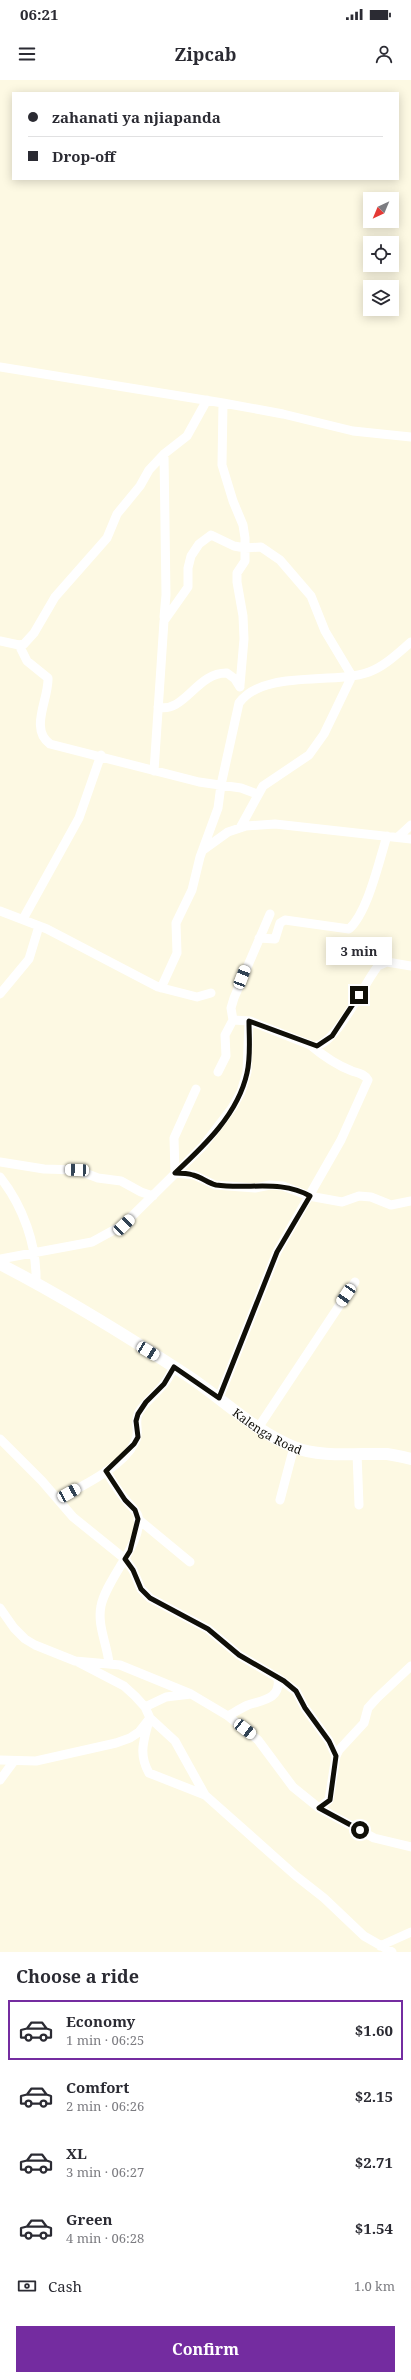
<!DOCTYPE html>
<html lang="en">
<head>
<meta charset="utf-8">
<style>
  body { margin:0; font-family:"Noto Serif",serif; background:#f7f7f7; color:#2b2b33; height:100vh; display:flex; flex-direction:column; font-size:15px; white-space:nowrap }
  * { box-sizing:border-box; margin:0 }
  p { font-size:13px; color:#7c7c81 }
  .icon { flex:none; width:22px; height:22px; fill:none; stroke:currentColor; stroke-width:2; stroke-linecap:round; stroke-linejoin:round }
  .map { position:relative; height:1872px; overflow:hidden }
  .drawer { display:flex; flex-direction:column; background:#fff; flex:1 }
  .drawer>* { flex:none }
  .top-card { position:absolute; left:12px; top:12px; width:387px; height:88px; border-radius:0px; box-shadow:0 2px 10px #0003; display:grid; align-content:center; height:88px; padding:0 16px; background:#fff }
  .needle { width:26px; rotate:224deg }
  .controls { position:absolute; left:363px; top:112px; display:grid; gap:8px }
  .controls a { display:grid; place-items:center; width:36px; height:36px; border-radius:0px; background:#fff; box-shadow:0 2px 10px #0003; font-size:20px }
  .end { position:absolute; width:18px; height:18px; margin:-9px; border:5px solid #100f08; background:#fff; box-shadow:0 0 0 2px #fff }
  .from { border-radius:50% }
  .bubble { position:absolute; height:28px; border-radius:0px; background:#fff; box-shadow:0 2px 10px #0003; font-size:13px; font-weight:700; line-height:28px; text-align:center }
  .car { position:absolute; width:12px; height:24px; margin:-12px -6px; border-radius:5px; box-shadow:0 0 3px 1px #0007; background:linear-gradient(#fff 24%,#345 0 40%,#fff 0 76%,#345 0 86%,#fff 0) }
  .top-card b { display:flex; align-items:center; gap:14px; height:38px; font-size:15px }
  .top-card b+b { border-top:1px solid #e1e1e2 }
  .top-card i { width:10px; height:10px; background:#2b2b33 }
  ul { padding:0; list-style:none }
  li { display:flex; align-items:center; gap:12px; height:60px; margin:0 8px 6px; padding:0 8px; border:2px solid transparent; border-radius:0px }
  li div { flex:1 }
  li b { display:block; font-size:15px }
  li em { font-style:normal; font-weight:700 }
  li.active { border-color:#742ca0 }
  li>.icon { width:36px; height:36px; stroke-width:1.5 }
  h2 { padding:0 16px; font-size:18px; line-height:48px }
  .pay { display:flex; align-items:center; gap:10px; height:44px; padding:0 16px; font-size:15px }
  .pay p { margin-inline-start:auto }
  .action { display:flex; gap:8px; margin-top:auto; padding:8px 16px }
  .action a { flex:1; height:46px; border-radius:0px; background:#742ca0; color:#fff; font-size:16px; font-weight:700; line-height:46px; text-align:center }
  .status { display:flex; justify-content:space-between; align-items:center; height:28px; padding:0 20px; background:#fff; direction:ltr }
  .status svg { height:11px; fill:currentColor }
  header { display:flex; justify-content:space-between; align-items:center; height:52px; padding:0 16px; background:#fff; font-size:18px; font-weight:700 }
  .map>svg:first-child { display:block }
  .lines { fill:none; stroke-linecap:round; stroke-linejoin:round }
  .minor { stroke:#fff; stroke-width:9 }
  .major { stroke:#fff; stroke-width:12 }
  .route { stroke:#100f08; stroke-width:5 }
  .labels { text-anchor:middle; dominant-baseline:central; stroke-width:4; stroke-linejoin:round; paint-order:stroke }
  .street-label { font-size:12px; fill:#100f08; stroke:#fff }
</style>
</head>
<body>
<div class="status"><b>06:21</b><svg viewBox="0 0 49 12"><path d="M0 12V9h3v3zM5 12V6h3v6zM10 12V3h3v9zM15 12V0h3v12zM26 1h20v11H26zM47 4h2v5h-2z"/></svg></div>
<header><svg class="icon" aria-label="menu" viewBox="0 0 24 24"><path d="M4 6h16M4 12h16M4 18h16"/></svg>Zipcab<svg class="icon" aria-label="person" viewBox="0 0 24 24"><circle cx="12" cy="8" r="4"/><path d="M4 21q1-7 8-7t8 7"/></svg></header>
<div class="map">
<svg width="411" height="1872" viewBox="0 0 411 1872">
  <rect width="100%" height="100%" fill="#fdf9e3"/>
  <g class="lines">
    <path class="minor" d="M0 287 223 323 283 334 353 351 411 357
      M223 323 222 385 233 421 243 445 245 458V481L237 493V502L243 536 244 559 240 605
      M164 374 166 515 164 537
      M0 561 19 565 24 564 34 553 55 517 107 458 117 434 140 406 149 390 164 374 187 356 207 320
      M19 565 27 581 48 598C49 619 29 649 50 664L199 702 241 708 257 714
      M158 627C184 634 197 592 227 593L235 599 240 607
      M154 691 164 541 188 507V488L191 476 199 464 211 455 234 466 245 468 261 467 280 480 311 516 325 551 352 596 324 654 309 675 263 706 240 748
      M398 757 411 745
      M203 770 228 752 246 746 275 744 411 759
      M0 831 47 849 158 907 197 917 211 913
      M23 839 79 738 101 675
      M259 858 275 859 280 843 285 840 349 849C368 832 379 781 387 756
      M161 908 177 873 176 843 192 810 200 777 218 728 221 705 239 623C264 589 333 605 369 592 385 586 398 573 411 562
      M0 914 29 879 39 846
      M233 940 231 928 234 918 270 834
      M218 992 226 976 225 955 233 940 250 941 313 966C335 968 364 903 378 886L387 882 411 886
      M196 1009 174 1058 175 1093 194 1095 215 1105 255 1108 270 1105 283 1106 309 1116 342 1122 359 1116 371 1117 391 1125 411 1121
      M0 1082 44 1089 77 1090 98 1098 121 1101 141 1112 153 1116
      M0 1097C23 1126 37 1165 36 1202
      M0 1179 92 1162 123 1145 203 1066 232 1028 241 1012 247 992 249 941
      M219 1318 277 1172 341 1060 368 1000C365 994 358 993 352 991 336 985 322 975 309 964
      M258 1348 355 1202
      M0 1359 42 1401 73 1437 125 1479 133 1490 141 1509 150 1518 208 1549 239 1575 278 1598C281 1619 263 1620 248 1625 241 1628 235 1632 228 1636
      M357 1374 359 1425
      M106 1391C112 1401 118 1411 125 1419 129 1425 136 1429 138 1436 144 1462 106 1499 101 1526 97 1545 107 1564 109 1583
      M58 1419C82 1406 123 1387 135 1362 141 1352 133 1342 139 1332 145 1322 155 1315 163 1305 168 1300 171 1293 174 1287
      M280 1420 294 1367
      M138 1439 190 1482
      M0 1528 14 1548 25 1559 35 1565 75 1581 120 1585 191 1614 228 1636 258 1660 293 1707 319 1728 374 1758 411 1767
      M78 1582 124 1606 135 1616 145 1627 150 1638 175 1661 205 1715 296 1796 324 1818 364 1856 392 1872
      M278 1598 296 1611 305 1628 329 1661 336 1676
      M145 1627 166 1617 191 1614
      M148 1644C143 1663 139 1675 149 1693L205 1715
      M0 1680 36 1681 116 1663 130 1658 139 1652 150 1638
      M0 1700 14 1681
      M319 1728 329 1720 336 1676 339 1670 364 1643 368 1628 377 1618 411 1586
      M380 1866 411 1852"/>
    <path class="major" id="s1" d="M0 1184C64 1217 127 1256 188 1296 223 1319 254 1351 294 1367 319 1378 359 1373 387 1374 395 1375 403 1377 411 1379"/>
  </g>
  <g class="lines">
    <path class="route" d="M359 915 332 956 317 966 249 941C249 958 251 976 247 993 238 1034 205 1065 175 1093 181 1093 187 1093 193 1095 201 1097 208 1103 216 1105 248 1110 280 1099 310 1116L277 1172 219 1318 174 1287 164 1304 146 1322 138 1334 136 1341 138 1357 134 1364 106 1391 125 1420 135 1430 138 1439 130 1471 125 1479 133 1490 141 1509 150 1518 208 1549 239 1575 284 1601 296 1611 305 1628 329 1661 336 1676 330 1720 319 1728 360 1750"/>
  </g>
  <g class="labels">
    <g class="street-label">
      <text stroke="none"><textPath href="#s1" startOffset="316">Kalenga Road</textPath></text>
    </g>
  </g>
</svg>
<div class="controls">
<a><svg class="needle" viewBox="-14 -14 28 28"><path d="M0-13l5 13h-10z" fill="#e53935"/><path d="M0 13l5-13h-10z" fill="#7c7c81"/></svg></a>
<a><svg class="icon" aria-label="locate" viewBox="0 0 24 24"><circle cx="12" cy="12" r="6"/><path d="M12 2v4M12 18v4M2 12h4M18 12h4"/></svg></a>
<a><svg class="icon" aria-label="layers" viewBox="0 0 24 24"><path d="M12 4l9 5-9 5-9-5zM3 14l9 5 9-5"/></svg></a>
</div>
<i class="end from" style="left:360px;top:1750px"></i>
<i class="end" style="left:359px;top:915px"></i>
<div class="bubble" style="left:326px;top:857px;width:66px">3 min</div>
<i class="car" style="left:242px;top:897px;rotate:21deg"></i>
<i class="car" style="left:77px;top:1090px;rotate:272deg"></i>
<i class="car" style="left:124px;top:1145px;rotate:46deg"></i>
<i class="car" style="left:346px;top:1215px;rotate:214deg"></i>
<i class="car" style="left:148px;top:1271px;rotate:121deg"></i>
<i class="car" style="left:69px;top:1413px;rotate:61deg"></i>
<i class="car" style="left:245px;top:1649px;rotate:128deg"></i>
<div class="top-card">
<b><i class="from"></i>zahanati ya njiapanda</b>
<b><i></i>Drop-off</b>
</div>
</div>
<section class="drawer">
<h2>Choose a ride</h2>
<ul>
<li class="active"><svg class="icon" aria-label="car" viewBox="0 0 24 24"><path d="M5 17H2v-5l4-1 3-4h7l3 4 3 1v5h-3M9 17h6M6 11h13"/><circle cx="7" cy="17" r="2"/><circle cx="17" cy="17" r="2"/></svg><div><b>Economy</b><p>1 min · 06:25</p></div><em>$1.60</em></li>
<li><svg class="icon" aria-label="car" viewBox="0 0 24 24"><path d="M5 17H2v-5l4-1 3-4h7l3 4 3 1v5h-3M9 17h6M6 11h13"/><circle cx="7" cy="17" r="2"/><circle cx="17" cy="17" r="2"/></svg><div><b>Comfort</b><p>2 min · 06:26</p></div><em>$2.15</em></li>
<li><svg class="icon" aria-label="car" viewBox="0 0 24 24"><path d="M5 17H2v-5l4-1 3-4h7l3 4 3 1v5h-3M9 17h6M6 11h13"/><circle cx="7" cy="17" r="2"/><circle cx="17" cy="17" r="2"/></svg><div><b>XL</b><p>3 min · 06:27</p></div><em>$2.71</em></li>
<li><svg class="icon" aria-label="car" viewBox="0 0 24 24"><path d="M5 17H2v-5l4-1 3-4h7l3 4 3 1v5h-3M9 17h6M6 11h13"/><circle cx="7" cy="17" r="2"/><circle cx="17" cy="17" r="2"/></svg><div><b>Green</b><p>4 min · 06:28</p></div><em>$1.54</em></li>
</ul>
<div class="pay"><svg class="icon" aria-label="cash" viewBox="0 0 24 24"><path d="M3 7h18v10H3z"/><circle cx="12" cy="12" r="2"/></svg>Cash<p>1.0 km</p></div>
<div class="action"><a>Confirm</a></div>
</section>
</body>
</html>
